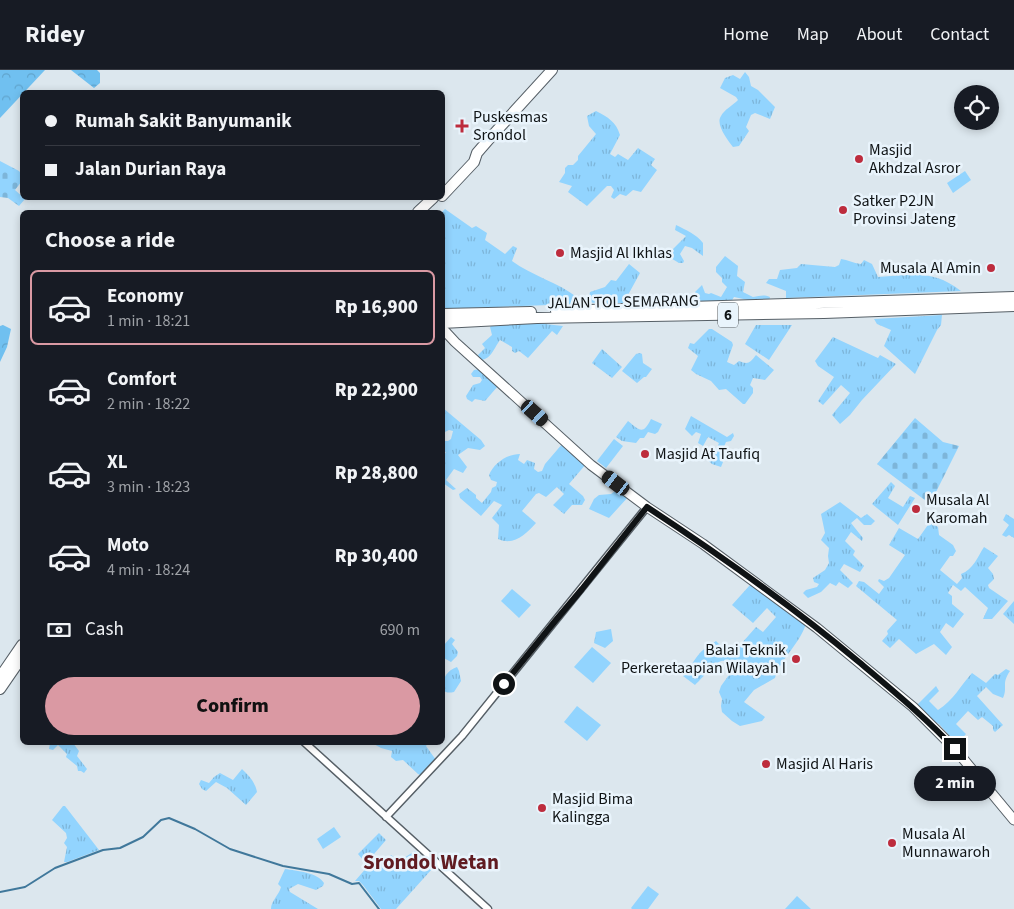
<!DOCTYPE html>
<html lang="en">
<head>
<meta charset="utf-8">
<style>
  body { margin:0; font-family:"Source Sans 3",sans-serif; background:#242831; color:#f1f3f6; height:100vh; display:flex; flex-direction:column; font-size:19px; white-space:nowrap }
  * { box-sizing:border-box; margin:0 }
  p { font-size:16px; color:#9ea1a6 }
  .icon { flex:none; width:28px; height:28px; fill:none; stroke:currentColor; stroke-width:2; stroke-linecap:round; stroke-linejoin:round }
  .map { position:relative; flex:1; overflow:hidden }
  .details { position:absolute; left:20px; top:140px; width:425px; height:535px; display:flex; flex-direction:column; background:#171b24; border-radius:8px; box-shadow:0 2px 8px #0003 }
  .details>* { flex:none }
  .banner { position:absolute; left:20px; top:20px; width:425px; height:110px; border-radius:8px; box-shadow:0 2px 8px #0003; display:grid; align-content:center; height:110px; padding:0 25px; background:#171b24 }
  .fabs { position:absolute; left:954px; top:15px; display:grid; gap:10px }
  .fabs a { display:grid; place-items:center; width:45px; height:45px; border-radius:50%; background:#171b24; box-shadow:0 2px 8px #0003; font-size:25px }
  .end { position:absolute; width:22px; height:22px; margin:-11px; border:6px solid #0f1315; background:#fff; box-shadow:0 0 0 2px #fff }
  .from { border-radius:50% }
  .bubble { position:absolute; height:35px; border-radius:18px; background:#171b24; box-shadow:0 2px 8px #0003; font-size:16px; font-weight:800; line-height:35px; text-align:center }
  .car { position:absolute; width:15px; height:30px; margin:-15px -8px; border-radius:6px; box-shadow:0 0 4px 1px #0007; background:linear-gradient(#222 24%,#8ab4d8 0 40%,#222 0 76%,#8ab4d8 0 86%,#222 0) }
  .banner b { display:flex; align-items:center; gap:18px; height:48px; font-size:19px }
  .banner b+b { border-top:1px solid #363941 }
  .banner i { width:12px; height:12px; background:#f1f3f6 }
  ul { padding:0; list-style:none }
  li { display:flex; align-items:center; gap:15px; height:75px; margin:0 10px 8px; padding:0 15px; border:2px solid transparent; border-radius:8px }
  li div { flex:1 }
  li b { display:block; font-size:19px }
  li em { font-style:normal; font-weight:800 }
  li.on { border-color:#da99a3 }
  li>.icon { width:45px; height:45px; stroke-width:1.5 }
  h2 { padding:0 25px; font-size:22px; line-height:60px }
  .pay { display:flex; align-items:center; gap:12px; height:55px; padding:0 25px; font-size:19px }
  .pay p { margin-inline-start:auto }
  .action { display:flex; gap:10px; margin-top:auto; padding:10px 25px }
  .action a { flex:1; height:58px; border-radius:30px; background:#da99a3; color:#111; font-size:20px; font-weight:800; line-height:58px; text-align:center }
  header { display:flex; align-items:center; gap:30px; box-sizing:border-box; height:70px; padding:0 25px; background:#171b24; border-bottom:1px solid #363941 }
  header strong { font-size:24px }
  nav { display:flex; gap:28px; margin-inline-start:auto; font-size:18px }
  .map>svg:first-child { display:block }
  .grass { fill:url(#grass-tufts) }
  .forest { fill:url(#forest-crowns) }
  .cemetery { fill:url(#cemetery-stones) }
  .garden { fill:#92d4fe }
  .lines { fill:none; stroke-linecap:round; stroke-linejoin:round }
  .stream { stroke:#40789b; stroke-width:2 }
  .minor-casing { stroke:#565f66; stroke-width:9 }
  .major-casing { stroke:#565f66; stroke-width:11 }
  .highway-casing { stroke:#565f66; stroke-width:12 }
  .minor { stroke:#fff; stroke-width:6 }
  .major { stroke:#fff; stroke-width:9 }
  .highway { stroke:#fff; stroke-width:10 }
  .route { stroke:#0f1315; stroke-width:6 }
  .poi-dot { fill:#bd2c3d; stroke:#e9f4fc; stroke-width:2 }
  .labels { text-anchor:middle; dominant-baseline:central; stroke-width:5; stroke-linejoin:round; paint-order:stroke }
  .shield { fill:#e9f4fc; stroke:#50565a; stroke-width:1 }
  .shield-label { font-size:15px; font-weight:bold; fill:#0f1315 }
  .poi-label { font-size:16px; fill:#0f1315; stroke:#e9f4fc; text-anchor:start }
  .street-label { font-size:16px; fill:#0f1315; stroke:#e9f4fc }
  .district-label { font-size:21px; font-weight:bold; fill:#601b21; stroke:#e9f4fc }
</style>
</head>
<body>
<header>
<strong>Ridey</strong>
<nav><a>Home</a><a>Map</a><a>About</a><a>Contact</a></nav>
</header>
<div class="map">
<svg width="1014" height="839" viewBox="0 0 1014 839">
  <defs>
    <pattern id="grass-tufts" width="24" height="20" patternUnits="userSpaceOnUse" patternTransform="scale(1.25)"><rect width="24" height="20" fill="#92d4fe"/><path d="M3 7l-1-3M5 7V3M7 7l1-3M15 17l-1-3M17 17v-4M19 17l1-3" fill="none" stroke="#7db5d9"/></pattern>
    <pattern id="forest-crowns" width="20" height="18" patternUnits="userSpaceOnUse" patternTransform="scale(1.25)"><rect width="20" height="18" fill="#70c0f0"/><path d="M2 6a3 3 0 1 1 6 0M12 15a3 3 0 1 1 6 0" fill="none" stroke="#60a4cd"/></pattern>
    <pattern id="cemetery-stones" width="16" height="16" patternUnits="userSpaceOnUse" patternTransform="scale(1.25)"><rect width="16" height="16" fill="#92d4fe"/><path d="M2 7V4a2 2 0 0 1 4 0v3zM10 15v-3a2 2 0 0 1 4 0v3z" fill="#7db5d9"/></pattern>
  </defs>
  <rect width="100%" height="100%" fill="#dce7ee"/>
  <path class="grass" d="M745 2 749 7 751 16 758 20 775 37 770 49 755 43 751 45 746 57 749 61 739 76 733 77C728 71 715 54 721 46 724 40 733 35 738 30L736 27 720 18 725 8 733 5 740 9Z
    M596 41C608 47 616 52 620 65L610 84 615 87 618 84 628 90 638 78 655 89 651 95 657 100 641 122 633 120 626 126 620 124 614 129 611 127 614 120 611 116H607L587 136 568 122 572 116 559 112 565 103V98L568 95H573L578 90V86L596 64 589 56 587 46Z
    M445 139 472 158 476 156 487 163 485 170 505 184 513 176 517 178 512 191C532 206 558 212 578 228L577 234 443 239 442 142Z
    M676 155C686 160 696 164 703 173V186L692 178 685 176 680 184 684 191 683 193H679L669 187 672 180 686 166 675 160Z
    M725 186 738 196 737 206 745 212 743 222 753 227C760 226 763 224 770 227L769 231H753L734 227 731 232 697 231 695 222 702 215 705 223 709 224 711 223 721 227 727 217 722 212V208L716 202V197Z
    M841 189C848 190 853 193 861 194L864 190 872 194 878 207C912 205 933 199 961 221L786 228V221L766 213 769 209H777L780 200 797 198 801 194 835 197 839 195Z
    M629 194 640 203 628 225 634 228H643L641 232 610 235 588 232 590 222 605 217 611 210 616 211Z
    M942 245 941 255 937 260 915 304 884 276 891 260 877 254 874 249Z
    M527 252 563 256 557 265 552 261 528 288 519 281 515 283 512 281V277L500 270C494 278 491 290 480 290L478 285 485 278 482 274 492 265 490 257 495 253Z
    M756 255H792L769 290 745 274Z
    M709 259H712L732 272 733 275 727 292 734 295 739 291C748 295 750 293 756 285L774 300 765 310 753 308 750 315 753 318V323L745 334H743L726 319 719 320 711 311 696 304 691 300 698 286 688 278 690 273 694 274Z
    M833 267 878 288 880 285 896 294 862 330 850 345 840 354 832 345 850 323 841 315 823 335 818 331 834 307 818 296 815 291Z
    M602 279 622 297 612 308 592 293Z
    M640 283 642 284 643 293 652 299 646 307H644L637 313 622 301 636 284Z
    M480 299 498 316 485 331 475 329 472 332 467 329 466 326 473 315 480 313 482 310 480 307H473L471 304 474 300Z
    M443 338 481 370 485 376 480 380 468 378 458 385 467 397 463 403 454 399 446 410 456 419 453 420 443 413V386L446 382H443V371H448L451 369 453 361 449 360 443 363Z
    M691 346 727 367 733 363 734 366 731 371 726 372 720 386 723 392 721 397 712 394 707 389 711 385H714L719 373 708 367 703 376 698 373 701 364 696 362 692 366 685 359Z
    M651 349 662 354 658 362 655 364 648 362 644 368H640L636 373 622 371 616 367 628 351C640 361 643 365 651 349Z
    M563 373 586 394 569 414 583 426 585 430 582 435H572L564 444 553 435 564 424 557 417 546 427 539 423 536 424 522 441 536 453C525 465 514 476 498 469L499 455 492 448 502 435 494 431 481 446 460 428 459 424 467 418 476 425V428L482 433 491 422 492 418 496 416 497 412 491 410 489 405C494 393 507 384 520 384L518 390 524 394 527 390 535 393 534 399 538 402 542 401 545 394Z
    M891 412 895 416 888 428 903 437 910 426 915 428 898 455 872 434Z
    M618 419 629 426 609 448 589 439 594 429 599 425 611 424Z
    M840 432 861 448 867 444 875 451 871 455H864L857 448 851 453 863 468 862 471 851 462 845 471 855 481 853 485 864 496 860 502 844 494 840 500 853 513 848 518 839 512 836 516 830 513 821 522 808 528 803 523 806 520 817 517 819 514 814 512 813 508 825 500 829 493 828 486 829 478 821 470 825 463 821 444Z
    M1006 444 1014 449V468L1009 465 1006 467 1002 465 1009 455 1003 450Z
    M930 452 938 457 939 465 953 475 956 481 953 486H950L940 500 957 514 962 508 961 504C973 500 978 486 984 477L998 486 988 498 993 504 994 509 988 515 989 518 1008 531 992 549H983L988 538 965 517 961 521 953 515 948 523 952 526V534L964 544 953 558 946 553 940 562 952 577 946 585 934 574 916 584 899 569 890 578 882 571 888 564 887 561 897 550 856 516 859 511 864 512 879 524 884 517 878 511 879 509 884 511 889 508 905 485 889 475 899 458 918 469Z
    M750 515H753L806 554C799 575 781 588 775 608L754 620 744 632 765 647 762 651 740 656 732 651 722 642 721 636 722 629 719 622 721 616 734 598C731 595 728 591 724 591 717 589 701 610 695 615L683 606C690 599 694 589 700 583 702 580 712 574 716 571L728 583 734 582 756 557 763 562 776 547 767 538 753 553 732 535Z
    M1014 531V554L1003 544Z
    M611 559 613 571 605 578 594 573 596 562Z
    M451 567 455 570 452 574 458 582 457 586 451 592 442 587 443 576Z
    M457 597 459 601 461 611 454 622C449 623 446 623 443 620 442 609 446 601 457 597Z
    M1006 599 1010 601C1001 614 1008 617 1003 628L993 624 986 617 977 626 1003 655 995 662 993 660V656L982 647 978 650 968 641 956 654 966 664 957 674 939 654 929 649 916 636 936 616 939 621 929 631 938 640C953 631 961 615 972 603L986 613 995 604 998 605Z
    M50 673H73L79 681 77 686 87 699 84 703 81 701H78L77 696 66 687 67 684 58 675 53 680 49 679Z
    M372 673H428L426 676 436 690 423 706 418 704 403 690 396 691 391 687 392 681 381 678Z
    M242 699C250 707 255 712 257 722L246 735 227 718 216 712 206 721 202 719 199 714 201 710 209 713 214 707 220 703 233 710Z
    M63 736H65L99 780 67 792H64L67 777 64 773 67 768 66 763 52 750Z
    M379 763 386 770 374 784 384 793 391 785 399 791 415 781 432 799 396 839H381L363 815 359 811H355L368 796 358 784Z
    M285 799C297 801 317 802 324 813L323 816 316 820 298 814 289 819 290 822 318 839H271C271 831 279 825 281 817L278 814Z"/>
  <path class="forest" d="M0 0H45L0 48Z
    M71 0H97L100 3V13L94 18Z
    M3 255 11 259 7 277 0 292V256Z"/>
  <path class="cemetery" d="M0 91 19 101 22 105V111L15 120 25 129 19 136 8 128 0 127Z
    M915 348 943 372 959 376 930 434 877 394Z"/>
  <path class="garden" d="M965 101 971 110 953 123 947 113Z
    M614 369 623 376 606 398 597 391Z
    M512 519 531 535 519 548 501 531Z
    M592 577 611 593 593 613 574 597Z
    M577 636 601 655 587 671 564 652Z
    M334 757 341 767 323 779 317 769Z
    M648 816 659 824 648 839H632L631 838Z
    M797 826 811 839H785Z"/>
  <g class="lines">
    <path class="stream" d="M0 822 25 817 55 798 103 780 120 778 143 767 161 750 169 748 195 759 230 779 283 796 329 804 352 814 359 813 379 839"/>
    <defs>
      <path id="minor" d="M304 672 488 839
        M386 747 462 666 647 437"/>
      <path id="major" d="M442 258 455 272 591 395 647 437 703 474 817 558 913 637 955 679 1014 750"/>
      <path id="highway" d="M442 126 474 92 477 83 490 68 552 0
        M418 142 433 128
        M556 241 1014 227
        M442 244 531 242
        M442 253 537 248 824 243 1014 236
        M0 607 22 575
        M0 619 22 587"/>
    </defs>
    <use href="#minor" class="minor-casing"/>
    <use href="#major" class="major-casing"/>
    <use href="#highway" class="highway-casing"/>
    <use href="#minor" class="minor"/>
    <use href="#major" class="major"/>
    <use href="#highway" class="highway"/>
  </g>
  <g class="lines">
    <path class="route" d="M504 614 556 550 582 519 647 437C720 485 792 536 859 592 892 620 925 647 955 679"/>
  </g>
  <g class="poi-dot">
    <path d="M459.5 48.5h5v5h5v5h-5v5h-5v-5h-5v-5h5z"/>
    <circle cx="859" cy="89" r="5"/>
    <circle cx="843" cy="140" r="5"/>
    <circle cx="560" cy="183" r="5"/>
    <circle cx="991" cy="198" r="5"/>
    <circle cx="645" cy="384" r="5"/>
    <circle cx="916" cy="439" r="5"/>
    <circle cx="796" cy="589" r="5"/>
    <circle cx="766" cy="694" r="5"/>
    <circle cx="542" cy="738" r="5"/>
    <circle cx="892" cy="773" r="5"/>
  </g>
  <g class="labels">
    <rect class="shield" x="718" y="232.5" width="20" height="25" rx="4"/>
    <g class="shield-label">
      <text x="728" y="245">6</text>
    </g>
    <g class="poi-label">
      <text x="473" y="47">Puskesmas<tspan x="473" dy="18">Srondol</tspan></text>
      <text x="869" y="80">Masjid<tspan x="869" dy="18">Akhdzal Asror</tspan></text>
      <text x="853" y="131">Satker P2JN<tspan x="853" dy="18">Provinsi Jateng</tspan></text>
      <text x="570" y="183">Masjid Al Ikhlas</text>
      <text x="981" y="198" text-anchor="end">Musala Al Amin</text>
      <text x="655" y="384">Masjid At Taufiq</text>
      <text x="926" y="430">Musala Al<tspan x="926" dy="18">Karomah</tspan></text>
      <text x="786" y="580" text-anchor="end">Balai Teknik<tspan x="786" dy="18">Perkeretaapian Wilayah I</tspan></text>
      <text x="776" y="694">Masjid Al Haris</text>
      <text x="552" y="729">Masjid Bima<tspan x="552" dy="18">Kalingga</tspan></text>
      <text x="902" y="764">Musala Al<tspan x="902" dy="18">Munnawaroh</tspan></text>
    </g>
    <g class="street-label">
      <text transform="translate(623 232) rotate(-1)">JALAN TOL SEMARANG</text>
    </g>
    <g class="district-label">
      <text x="431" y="792">Srondol Wetan</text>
    </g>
  </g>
</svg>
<div class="fabs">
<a><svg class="icon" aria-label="locate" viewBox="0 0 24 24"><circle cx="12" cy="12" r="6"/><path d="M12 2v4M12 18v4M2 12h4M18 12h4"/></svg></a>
</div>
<i class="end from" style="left:504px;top:614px"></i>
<i class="end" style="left:955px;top:679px"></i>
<div class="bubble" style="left:914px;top:696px;width:82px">2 min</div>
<i class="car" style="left:535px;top:343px;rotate:132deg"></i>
<i class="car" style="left:616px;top:413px;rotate:307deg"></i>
<div class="banner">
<b><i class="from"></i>Rumah Sakit Banyumanik</b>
<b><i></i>Jalan Durian Raya</b>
</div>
<section class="details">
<h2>Choose a ride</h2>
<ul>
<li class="on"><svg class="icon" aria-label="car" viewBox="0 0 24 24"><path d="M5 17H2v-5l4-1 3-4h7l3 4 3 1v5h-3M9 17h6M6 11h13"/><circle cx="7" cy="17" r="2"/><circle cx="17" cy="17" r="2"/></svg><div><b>Economy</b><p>1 min · 18:21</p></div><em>Rp 16,900</em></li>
<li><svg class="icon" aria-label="car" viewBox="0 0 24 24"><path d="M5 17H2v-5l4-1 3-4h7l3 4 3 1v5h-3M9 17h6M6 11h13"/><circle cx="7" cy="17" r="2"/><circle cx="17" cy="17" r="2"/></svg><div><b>Comfort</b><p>2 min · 18:22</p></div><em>Rp 22,900</em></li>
<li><svg class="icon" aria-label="car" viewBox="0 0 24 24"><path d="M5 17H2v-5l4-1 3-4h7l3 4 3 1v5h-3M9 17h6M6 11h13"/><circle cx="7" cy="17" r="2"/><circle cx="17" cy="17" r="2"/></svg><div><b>XL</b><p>3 min · 18:23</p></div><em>Rp 28,800</em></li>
<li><svg class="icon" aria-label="car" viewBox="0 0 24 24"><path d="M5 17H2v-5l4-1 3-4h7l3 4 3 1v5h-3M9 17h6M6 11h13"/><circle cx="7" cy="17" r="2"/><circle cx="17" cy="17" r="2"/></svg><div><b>Moto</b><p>4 min · 18:24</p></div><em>Rp 30,400</em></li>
</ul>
<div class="pay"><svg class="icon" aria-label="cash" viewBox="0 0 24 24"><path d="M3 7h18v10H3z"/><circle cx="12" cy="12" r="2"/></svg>Cash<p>690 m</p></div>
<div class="action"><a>Confirm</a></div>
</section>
</div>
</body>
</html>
